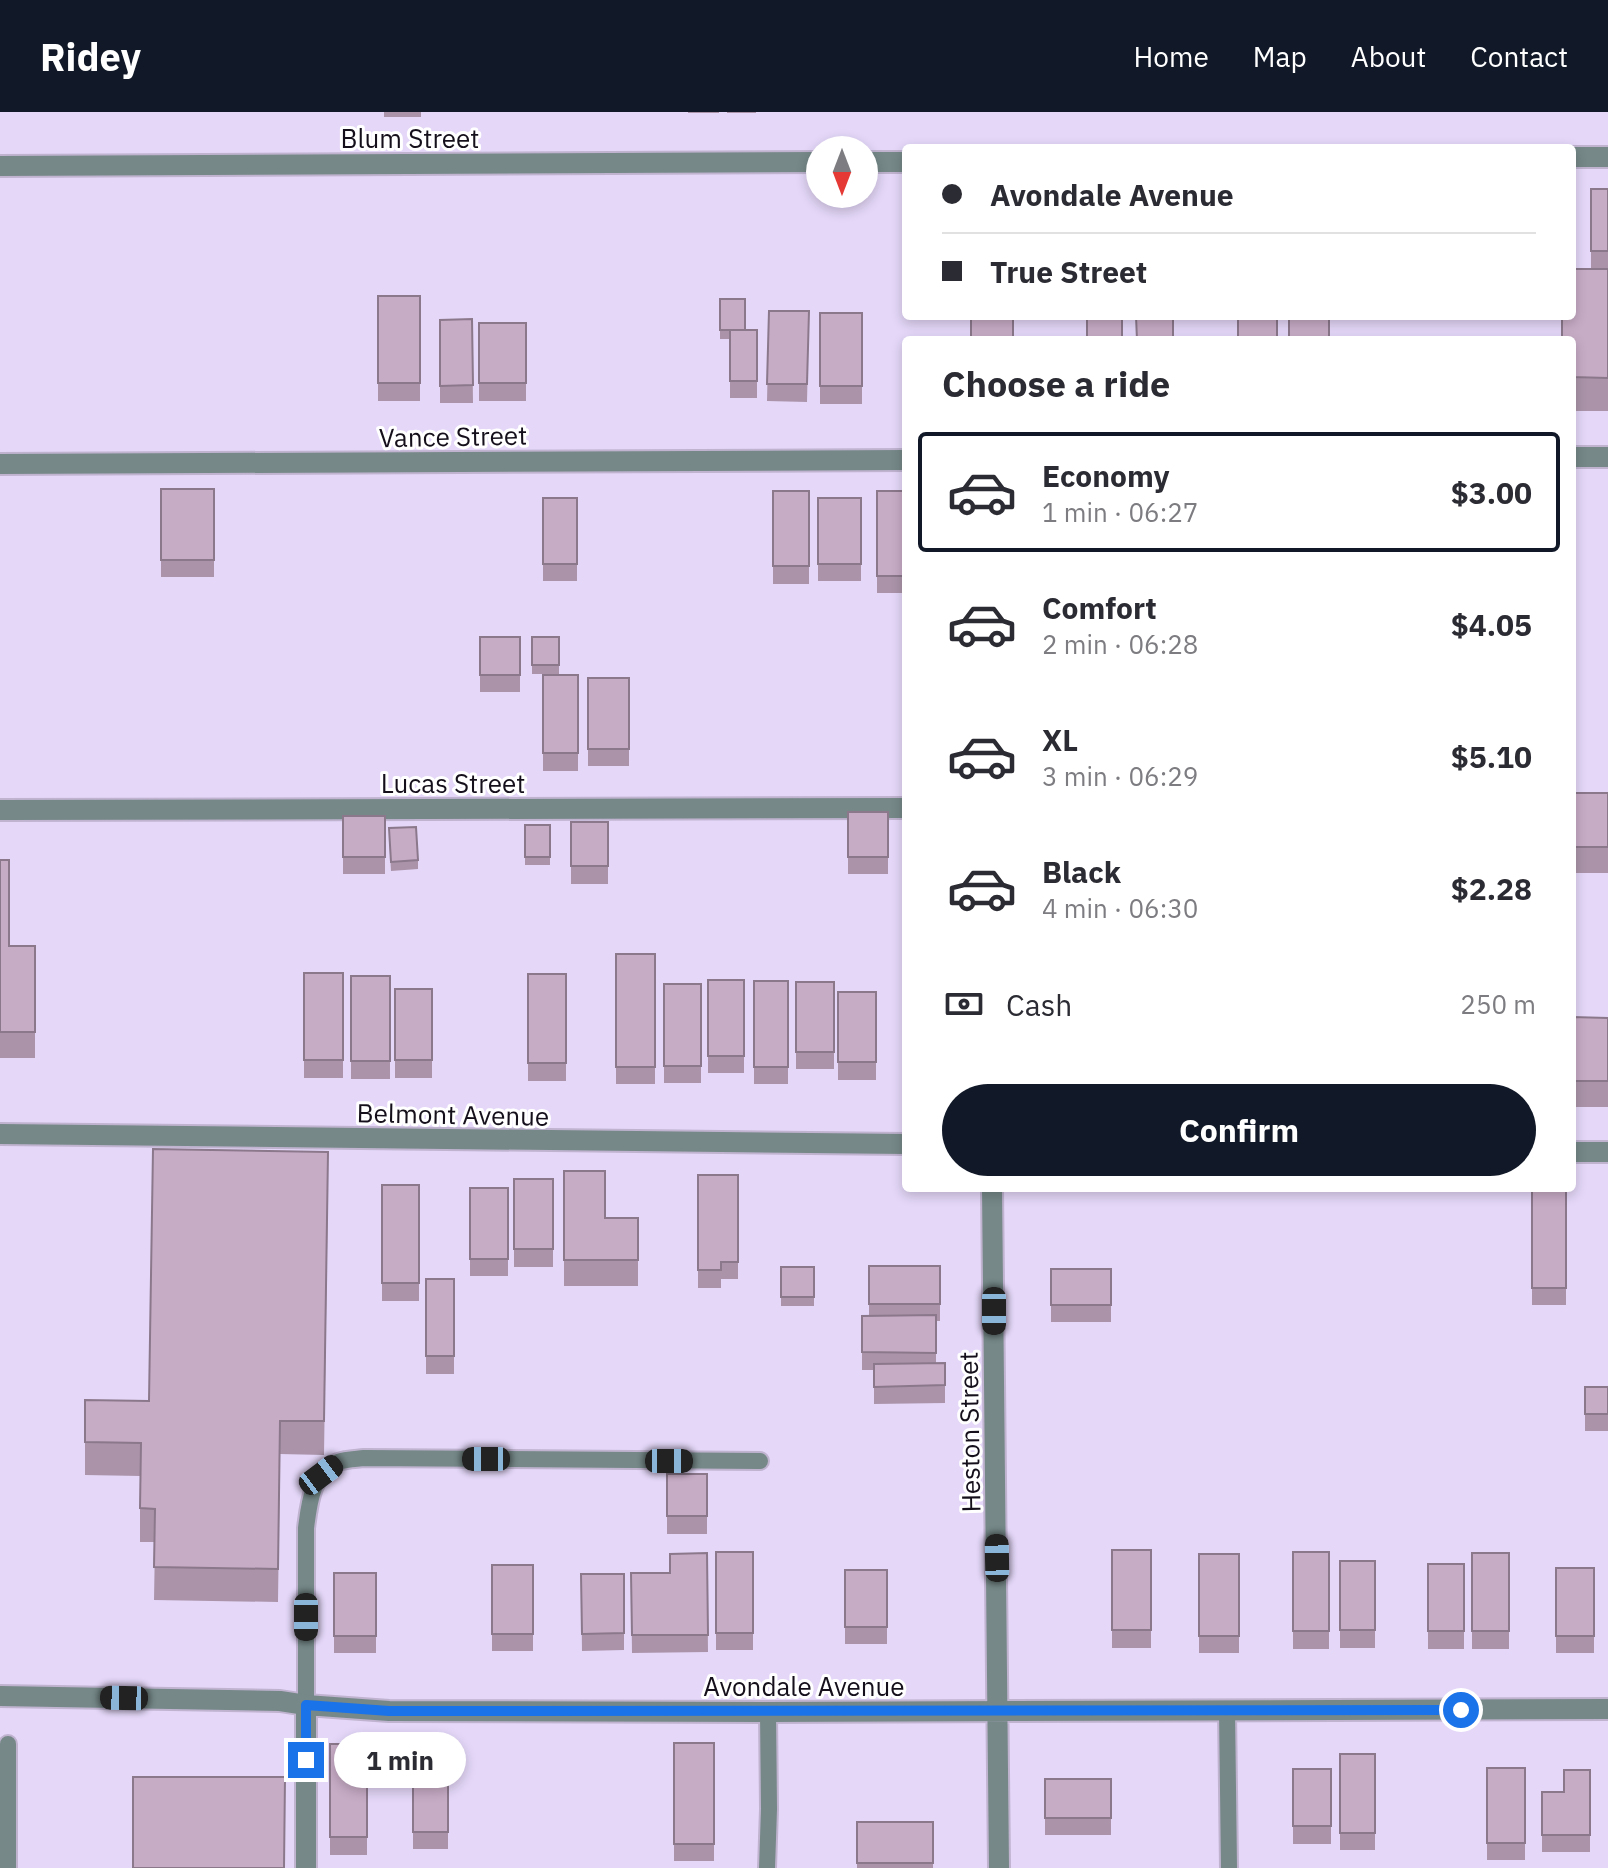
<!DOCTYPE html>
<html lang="en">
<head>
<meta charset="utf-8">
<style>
  body { margin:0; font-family:"IBM Plex Sans",sans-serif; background:#f7f7f7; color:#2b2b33; height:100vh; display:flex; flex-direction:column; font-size:30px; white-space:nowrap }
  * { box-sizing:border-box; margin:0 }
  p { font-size:26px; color:#7c7c81 }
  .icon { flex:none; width:44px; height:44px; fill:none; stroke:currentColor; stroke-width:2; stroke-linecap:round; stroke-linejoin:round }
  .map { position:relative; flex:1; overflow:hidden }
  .sheet { position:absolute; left:902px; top:224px; width:674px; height:856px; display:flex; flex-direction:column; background:#fff; border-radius:8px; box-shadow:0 4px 12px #0003 }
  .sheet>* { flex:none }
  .guide { position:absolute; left:902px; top:32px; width:674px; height:176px; border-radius:8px; box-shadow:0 4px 12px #0003; display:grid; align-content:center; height:176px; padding:0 40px; background:#fff }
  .needle { width:52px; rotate:180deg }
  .buttons { position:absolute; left:806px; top:24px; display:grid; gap:16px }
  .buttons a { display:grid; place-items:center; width:72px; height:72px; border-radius:50%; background:#fff; box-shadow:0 4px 12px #0003; font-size:40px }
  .end { position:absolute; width:36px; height:36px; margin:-18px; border:10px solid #1a73e8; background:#fff; box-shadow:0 0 0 4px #fff }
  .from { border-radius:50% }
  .bubble { position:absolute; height:56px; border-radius:28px; background:#fff; box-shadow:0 4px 12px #0003; font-size:26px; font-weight:800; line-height:56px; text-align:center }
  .car { position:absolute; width:24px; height:48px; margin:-24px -12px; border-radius:10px; box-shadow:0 0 6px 2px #0007; background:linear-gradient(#222 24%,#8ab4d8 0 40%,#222 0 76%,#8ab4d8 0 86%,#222 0) }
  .guide b { display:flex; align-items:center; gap:28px; height:76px; font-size:30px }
  .guide b+b { border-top:2px solid #e1e1e2 }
  .guide i { width:20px; height:20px; background:#2b2b33 }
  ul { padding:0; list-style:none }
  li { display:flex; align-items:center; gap:24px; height:120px; margin:0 16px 12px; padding:0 24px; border:4px solid transparent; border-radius:8px }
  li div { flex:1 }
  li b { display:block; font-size:30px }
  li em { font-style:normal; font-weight:800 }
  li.active { border-color:#111827 }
  li>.icon { width:72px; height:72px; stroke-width:1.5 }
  h2 { padding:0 40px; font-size:36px; line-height:96px }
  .pay { display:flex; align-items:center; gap:20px; height:88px; padding:0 40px; font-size:30px }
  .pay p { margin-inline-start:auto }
  .action { display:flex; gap:16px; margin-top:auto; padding:16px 40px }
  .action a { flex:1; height:92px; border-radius:48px; background:#111827; color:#fff; font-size:32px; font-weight:800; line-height:92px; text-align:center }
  header { display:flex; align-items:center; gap:48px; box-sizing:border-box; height:112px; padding:0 40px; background:#111827; color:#fff }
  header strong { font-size:38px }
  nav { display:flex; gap:44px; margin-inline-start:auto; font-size:28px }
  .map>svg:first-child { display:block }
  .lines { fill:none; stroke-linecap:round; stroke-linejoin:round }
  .service-casing { stroke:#bfb3d0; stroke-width:20 }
  .minor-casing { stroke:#bfb3d0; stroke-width:24 }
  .service { stroke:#768888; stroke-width:16 }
  .minor { stroke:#768888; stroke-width:20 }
  .wall { fill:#ab94aa }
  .building { fill:#c7acc6; stroke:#8b788b; stroke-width:2 }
  .route { stroke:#1a73e8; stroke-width:10 }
  .labels { text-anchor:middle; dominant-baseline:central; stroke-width:6; stroke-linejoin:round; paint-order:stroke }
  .street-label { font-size:26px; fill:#140f1a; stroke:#fff }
</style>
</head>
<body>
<header>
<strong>Ridey</strong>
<nav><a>Home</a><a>Map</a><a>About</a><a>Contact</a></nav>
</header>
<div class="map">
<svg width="1608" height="1756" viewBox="0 0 1608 1756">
  <rect width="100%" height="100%" fill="#e4d7f8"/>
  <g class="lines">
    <defs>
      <path id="service" d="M306 1593V1416C309 1393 312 1359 338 1350 346 1347 356 1347 364 1346L760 1349
        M1227 1598 1229 1756
        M8 1756V1632
        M767 1756 769 1697 768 1600"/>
      <path id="minor" d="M1572 45H1608
        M864 50H906
        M0 54 820 50
        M1572 345H1608
        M0 352 906 348
        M0 698 906 696
        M0 1022 906 1032
        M1572 1040H1608
        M992 1076 999 1756
        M0 1584 280 1589 306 1593 389 1599 768 1600 1608 1597
        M306 1593V1756"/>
    </defs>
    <use href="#service" class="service-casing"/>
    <use href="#minor" class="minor-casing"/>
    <use href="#service" class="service"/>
    <use href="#minor" class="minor"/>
  </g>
  <path class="wall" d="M384 0H421V5H384Z
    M688 0H719V1H688Z
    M727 0H756V1H727Z
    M1591 77H1608V299H1572V228L1591 157Z
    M378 184H420V289H378Z
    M720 187 745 218H757V286H730V227H720Z
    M769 199H809L807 290 767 289Z
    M820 201H862V292H820Z
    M472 207 473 291H440V208Z
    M479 211H526V289H479Z
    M161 377H214V465H161Z
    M773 379H809V472H773Z
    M877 379H906V481H877Z
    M543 386H577V469H543Z
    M818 386H861V469H818Z
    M480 525H520V580H480Z
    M532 525H559V562H532Z
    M543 563H578V659H543Z
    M588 566H629V654H588Z
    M1572 681H1608V761H1572Z
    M848 700H888V762H848Z
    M343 704H385V762H343Z
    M571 710H608V772H571Z
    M525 713H550V753H525Z
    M389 725 418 748V757L391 759Z
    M0 748 9 834H35V946H0Z
    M616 842H655V972H616Z
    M304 861H343V966H304Z
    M528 862H566V969H528Z
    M351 864H390V967H351Z
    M708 868H744V961H708Z
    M754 869H788V972H754Z
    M796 870H834V957H796Z
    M664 872H701V971H664Z
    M395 877H432V966H395Z
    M838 880H876V968H838Z
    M1572 905 1608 906V995H1572Z
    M564 1059 605 1106H638V1174H564Z
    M698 1063H738V1167H721V1176H698Z
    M514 1067H553V1155H514Z
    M328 1073 324 1343 280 1342 278 1490 154 1488 155 1430H140V1364L85 1363V1288L149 1289Z
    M382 1073H419V1189H382Z
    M470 1076H508V1164H470Z
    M1532 1076H1566V1193H1532Z
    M869 1154H940V1209H936V1251H945V1291L874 1292V1258H862V1204H869Z
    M781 1155H814V1194H781Z
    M1051 1157H1111V1210H1051Z
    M426 1167H454V1262H426Z
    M1585 1275H1608V1319H1585Z
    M667 1362H707V1422H667Z
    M1112 1438H1151V1536H1112Z
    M716 1440H753V1538H716Z
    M1293 1440H1329V1537H1293Z
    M707 1441 708 1540 632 1541 631 1461H670Z
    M1472 1441H1509V1537H1472Z
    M1199 1442H1239V1541H1199Z
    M1340 1449H1375V1536H1340Z
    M1428 1452H1464V1537H1428Z
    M492 1453H533V1539H492Z
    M1556 1456H1594V1541H1556Z
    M845 1458H887V1532H845Z
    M334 1461H376V1541H334Z
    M581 1462H624V1538L582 1539Z
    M674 1631H714V1749H674Z
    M330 1632H367V1743H330Z
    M413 1642H448V1737H413Z
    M1340 1642H1375V1738H1340Z
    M1487 1656H1525V1748H1487Z
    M1293 1657H1331V1732H1293Z
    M1590 1658V1740H1542V1680H1564Z
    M1045 1667H1111V1723H1045Z
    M857 1710H933V1756H857Z"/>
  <path class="building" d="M1591 77H1608V139H1591Z
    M1572 157H1608V266L1572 265V228H1562V204H1572Z
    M378 184H420V271H378Z
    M720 187H745V218H720Z
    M769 199H809L807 272H767Z
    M820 201H862V274H820Z
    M971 204H1013V228H971Z
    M1087 204H1122V228H1087Z
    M1136 204H1173V228H1137Z
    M1238 204H1277V228H1238Z
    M1289 204H1329V228H1289Z
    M472 207 473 273 440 274V208Z
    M479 211H526V271H479Z
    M730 218H757V269H730Z
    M161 377H214V448H161Z
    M773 379H809V454H773Z
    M877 379H906V464H877Z
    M543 386H577V452H543Z
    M818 386H861V452H818Z
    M480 525H520V563H480Z
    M532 525H559V553H532Z
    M543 563H578V641H543Z
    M588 566H629V637H588Z
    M1572 681H1608V735H1572Z
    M848 700H888V745H848Z
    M343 704H385V745H343Z
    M571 710H608V754H571Z
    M525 713H550V745H525Z
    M416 715 418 748 391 750 389 716Z
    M0 748H9V834H35V920H0Z
    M616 842H655V955H616Z
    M304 861H343V948H304Z
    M528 862H566V951H528Z
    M351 864H390V949H351Z
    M708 868H744V944H708Z
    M754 869H788V955H754Z
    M796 870H834V940H796Z
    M664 872H701V954H664Z
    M395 877H432V948H395Z
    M838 880H876V950H838Z
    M1572 905 1608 906V969H1572Z
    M153 1037 328 1040 324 1309H280L278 1457 154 1455 155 1397 140 1396 141 1331 85 1330V1288L149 1289Z
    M564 1059H605V1106H638V1148H564Z
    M698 1063H738V1150H721V1158H698Z
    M514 1067H553V1137H514Z
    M382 1073H419V1171H382Z
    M470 1076H508V1147H470Z
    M1532 1076H1566V1176H1532Z
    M869 1154H940V1192H869Z
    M781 1155H814V1185H781Z
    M1051 1157H1111V1193H1051Z
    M426 1167H454V1244H426Z
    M936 1203V1241L862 1240V1204Z
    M945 1251V1273L874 1275V1252Z
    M1585 1275H1608V1302H1585Z
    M667 1362H707V1404H667Z
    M1112 1438H1151V1518H1112Z
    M716 1440H753V1521H716Z
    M1293 1440H1329V1519H1293Z
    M707 1441 708 1523H632L631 1461H670V1442Z
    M1472 1441H1509V1519H1472Z
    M1199 1442H1239V1524H1199Z
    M1340 1449H1375V1518H1340Z
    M1428 1452H1464V1519H1428Z
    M492 1453H533V1522H492Z
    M1556 1456H1594V1524H1556Z
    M845 1458H887V1515H845Z
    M334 1461H376V1524H334Z
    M581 1462H624V1521L582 1522Z
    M674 1631H714V1732H674Z
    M330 1632H367V1725H330Z
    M413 1642H448V1720H413Z
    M1340 1642H1375V1721H1340Z
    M1487 1656H1525V1731H1487Z
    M1293 1657H1331V1714H1293Z
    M1564 1658H1590V1723H1542V1680H1564Z
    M133 1665H285L284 1756H133Z
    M1045 1667H1111V1706H1045Z
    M857 1710H933V1751H857Z"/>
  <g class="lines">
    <path class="route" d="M306 1648V1593L389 1599 1461 1598"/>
  </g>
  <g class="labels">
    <g class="street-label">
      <text x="410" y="26">Blum Street</text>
      <text transform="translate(453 324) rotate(-1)">Vance Street</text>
      <text x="453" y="671">Lucas Street</text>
      <text transform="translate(453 1002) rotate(1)">Belmont Avenue</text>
      <text transform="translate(969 1320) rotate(-91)">Heston Street</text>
      <text x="804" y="1574">Avondale Avenue</text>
    </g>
  </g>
</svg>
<div class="buttons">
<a><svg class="needle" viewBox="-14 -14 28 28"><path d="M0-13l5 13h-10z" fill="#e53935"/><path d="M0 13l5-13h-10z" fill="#7c7c81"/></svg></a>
</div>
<i class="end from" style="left:1461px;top:1598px"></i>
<i class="end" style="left:306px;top:1648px"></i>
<div class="bubble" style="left:334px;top:1620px;width:132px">1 min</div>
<i class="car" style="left:994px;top:1199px;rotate:180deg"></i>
<i class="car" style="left:486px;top:1347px;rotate:270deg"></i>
<i class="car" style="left:669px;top:1349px;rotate:90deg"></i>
<i class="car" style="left:321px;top:1363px;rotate:53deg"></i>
<i class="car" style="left:997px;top:1446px;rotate:359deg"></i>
<i class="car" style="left:306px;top:1505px;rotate:180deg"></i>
<i class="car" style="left:124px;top:1586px;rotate:271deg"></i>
<div class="guide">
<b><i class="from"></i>Avondale Avenue</b>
<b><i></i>True Street</b>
</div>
<section class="sheet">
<h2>Choose a ride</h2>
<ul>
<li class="active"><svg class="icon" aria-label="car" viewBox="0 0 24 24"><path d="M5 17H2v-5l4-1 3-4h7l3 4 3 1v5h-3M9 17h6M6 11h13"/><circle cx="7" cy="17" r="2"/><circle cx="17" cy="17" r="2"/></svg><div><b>Economy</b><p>1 min · 06:27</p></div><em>$3.00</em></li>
<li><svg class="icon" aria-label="car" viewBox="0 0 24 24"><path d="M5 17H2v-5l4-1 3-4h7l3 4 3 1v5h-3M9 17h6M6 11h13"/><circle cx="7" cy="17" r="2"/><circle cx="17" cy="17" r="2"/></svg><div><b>Comfort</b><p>2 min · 06:28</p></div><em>$4.05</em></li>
<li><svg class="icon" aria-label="car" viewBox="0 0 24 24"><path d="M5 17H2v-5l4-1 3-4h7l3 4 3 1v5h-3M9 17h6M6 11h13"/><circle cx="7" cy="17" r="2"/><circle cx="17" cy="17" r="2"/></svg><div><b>XL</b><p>3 min · 06:29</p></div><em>$5.10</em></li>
<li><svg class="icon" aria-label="car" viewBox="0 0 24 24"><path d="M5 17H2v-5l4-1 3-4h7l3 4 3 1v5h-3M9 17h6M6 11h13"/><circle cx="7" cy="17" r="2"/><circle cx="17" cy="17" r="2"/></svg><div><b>Black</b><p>4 min · 06:30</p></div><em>$2.28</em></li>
</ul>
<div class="pay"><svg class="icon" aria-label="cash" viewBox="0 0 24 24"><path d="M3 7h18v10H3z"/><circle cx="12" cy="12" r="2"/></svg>Cash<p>250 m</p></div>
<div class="action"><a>Confirm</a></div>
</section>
</div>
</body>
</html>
